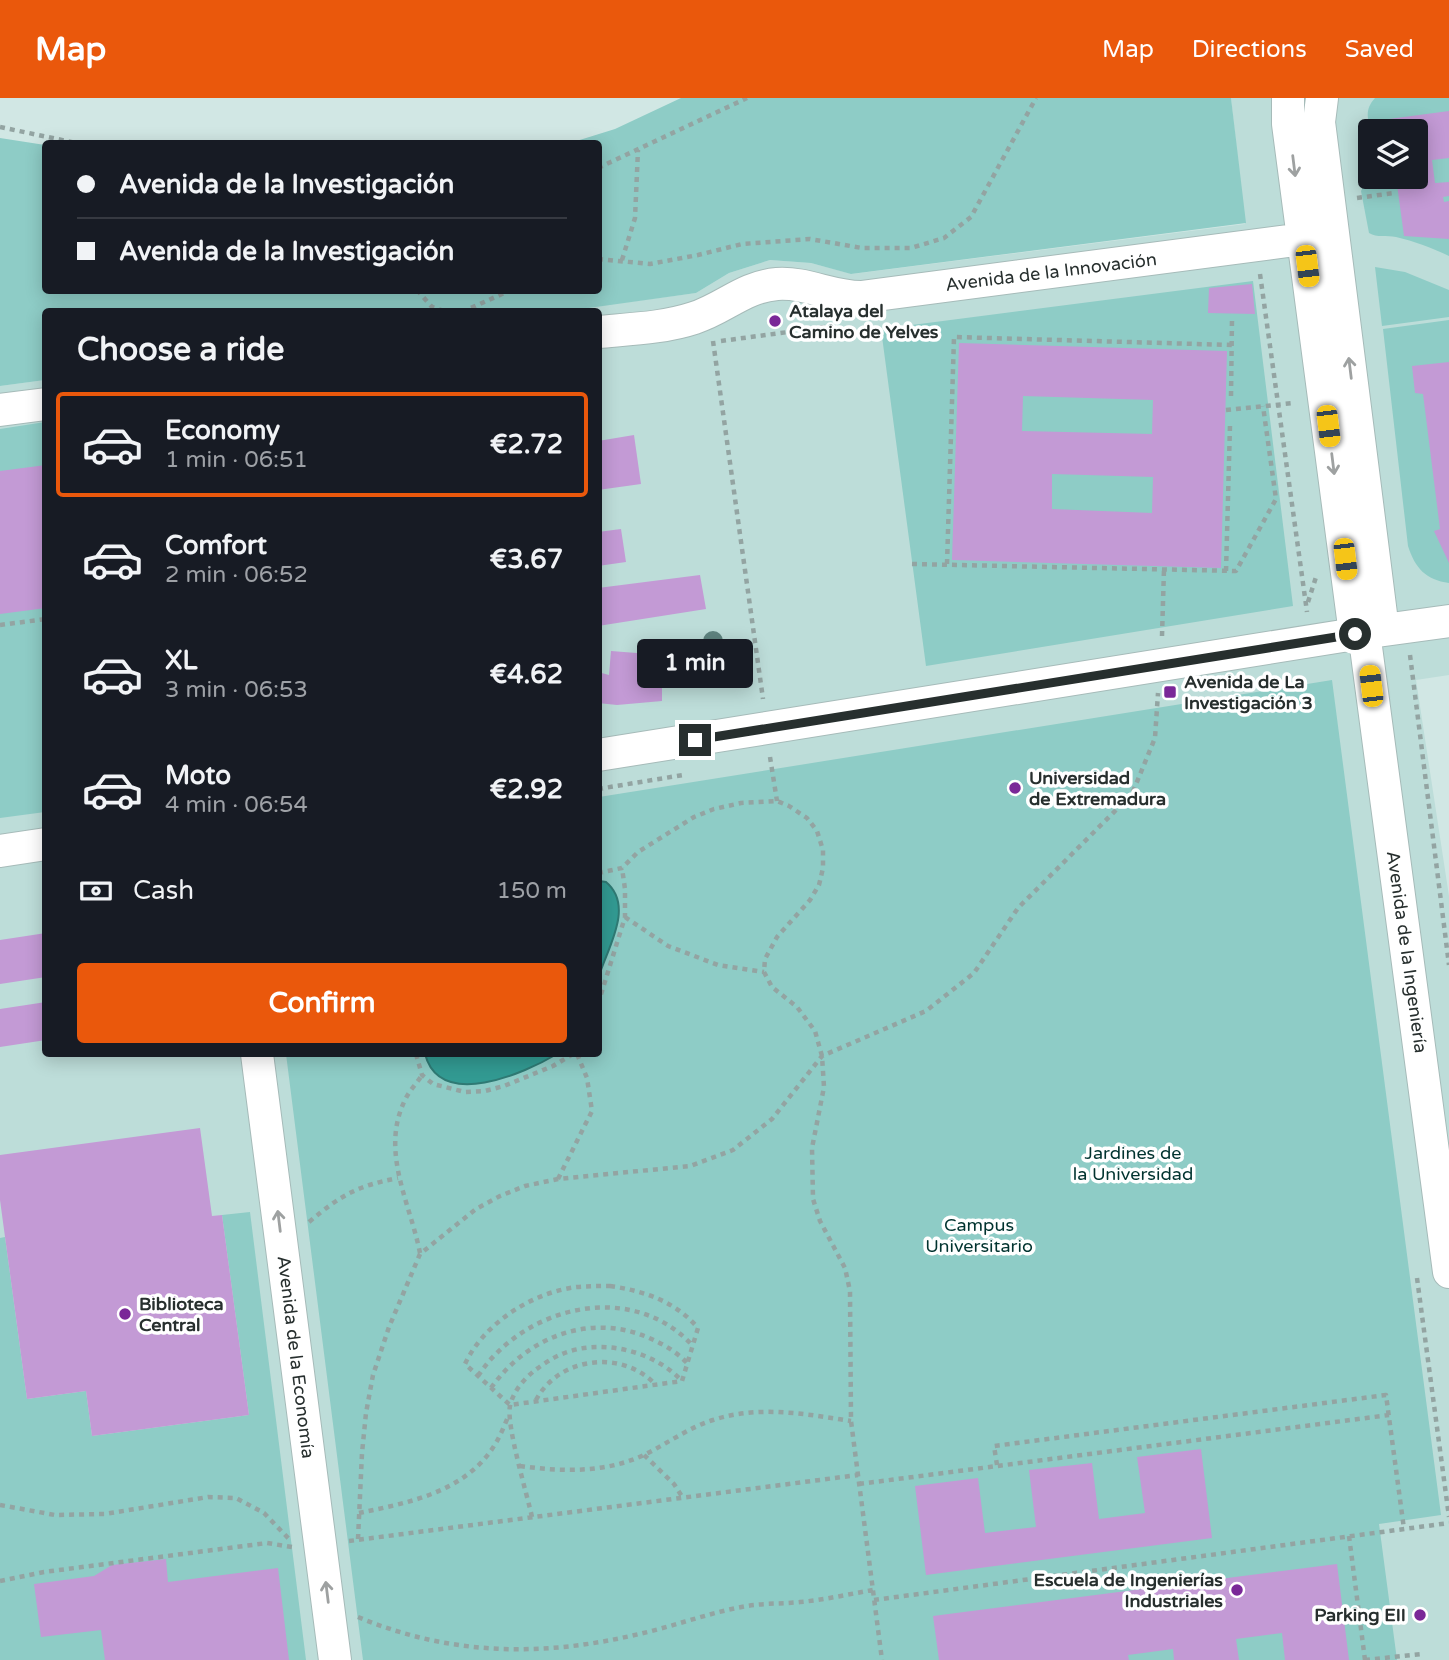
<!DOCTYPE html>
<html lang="en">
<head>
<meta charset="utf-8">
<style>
  body { margin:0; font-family:"Varela Round",sans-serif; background:#242831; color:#f1f3f6; height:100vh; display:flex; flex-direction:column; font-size:26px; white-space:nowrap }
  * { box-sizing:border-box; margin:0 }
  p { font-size:23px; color:#9ea1a6 }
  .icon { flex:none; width:38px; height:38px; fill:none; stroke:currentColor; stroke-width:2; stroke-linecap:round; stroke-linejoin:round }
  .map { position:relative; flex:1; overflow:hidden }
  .sheet { position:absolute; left:42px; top:210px; width:560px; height:749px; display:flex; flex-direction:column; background:#171b24; border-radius:7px; box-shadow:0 4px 18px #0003 }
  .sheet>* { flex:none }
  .banner { position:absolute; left:42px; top:42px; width:560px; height:154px; border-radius:7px; box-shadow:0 4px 18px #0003; display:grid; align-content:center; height:154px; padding:0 35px; background:#171b24 }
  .buttons { position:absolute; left:1358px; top:21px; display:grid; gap:14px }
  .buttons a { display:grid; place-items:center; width:70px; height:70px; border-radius:7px; background:#171b24; box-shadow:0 4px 18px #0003; font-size:35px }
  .end { position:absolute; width:32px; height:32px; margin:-16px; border:9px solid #272f2e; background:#fff; box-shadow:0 0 0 4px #fff }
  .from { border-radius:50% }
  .bubble { position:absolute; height:49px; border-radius:7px; background:#171b24; box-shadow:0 4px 18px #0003; font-size:23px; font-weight:800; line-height:49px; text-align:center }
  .car { position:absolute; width:21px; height:42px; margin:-21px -10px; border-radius:9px; box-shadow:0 0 5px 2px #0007; background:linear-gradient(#f5c518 24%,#345 0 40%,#f5c518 0 76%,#345 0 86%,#f5c518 0) }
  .banner b { display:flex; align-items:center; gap:24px; height:66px; font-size:26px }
  .banner b+b { border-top:2px solid #363941 }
  .banner i { width:18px; height:18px; background:#f1f3f6 }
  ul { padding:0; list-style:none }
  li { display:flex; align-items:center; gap:21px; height:105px; margin:0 14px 10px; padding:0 21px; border:4px solid transparent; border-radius:7px }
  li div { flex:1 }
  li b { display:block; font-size:26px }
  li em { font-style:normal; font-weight:800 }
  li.selected { border-color:#ea580c }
  li>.icon { width:63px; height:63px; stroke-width:1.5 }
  h2 { padding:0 35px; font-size:32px; line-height:84px }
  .pay { display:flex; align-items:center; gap:18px; height:77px; padding:0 35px; font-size:26px }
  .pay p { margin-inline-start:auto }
  .button { display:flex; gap:14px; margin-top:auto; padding:14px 35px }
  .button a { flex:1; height:80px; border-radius:7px; background:#ea580c; color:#fff; font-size:28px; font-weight:800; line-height:80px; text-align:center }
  header { display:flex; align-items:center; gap:42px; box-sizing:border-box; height:98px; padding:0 35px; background:#ea580c; color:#fff }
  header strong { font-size:33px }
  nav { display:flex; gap:38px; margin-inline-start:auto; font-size:24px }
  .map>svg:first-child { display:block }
  .built { fill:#bdddd9; fill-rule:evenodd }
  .green { fill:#8eccc6 }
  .water { fill:#329a92; stroke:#2f7a74; stroke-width:2 }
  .building { fill:#c39ad5; fill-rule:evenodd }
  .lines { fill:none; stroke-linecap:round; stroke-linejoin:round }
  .minor-casing { stroke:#a6bbb9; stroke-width:34 }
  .path { stroke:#93a4a2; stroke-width:4.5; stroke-dasharray:5 5; stroke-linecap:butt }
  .minor { stroke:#fff; stroke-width:32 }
  .tree { fill:#5f8480 }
  .oneway { stroke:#9ea1a1 }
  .route { stroke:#272f2e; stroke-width:9 }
  .poi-dot { fill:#7a2898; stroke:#fff; stroke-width:2.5 }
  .labels { text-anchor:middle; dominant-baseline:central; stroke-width:7; stroke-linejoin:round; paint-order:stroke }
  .street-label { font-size:18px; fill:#272f2e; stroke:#fff }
  .poi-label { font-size:18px; font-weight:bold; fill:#272f2e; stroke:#fff; text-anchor:start }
  .park-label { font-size:18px; fill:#01332f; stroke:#fff }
</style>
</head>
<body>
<header>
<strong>Map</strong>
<nav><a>Map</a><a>Directions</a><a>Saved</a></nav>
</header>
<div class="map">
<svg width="1449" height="1562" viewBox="0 0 1449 1562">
  <rect width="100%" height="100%" fill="#d1e7e4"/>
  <path class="built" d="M1231 0H1449V577L1416 582 1449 798V1562H0V288L45 282 46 956H598V214L560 213 696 195 729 175 770 162 811 165 852 176 1245 126ZM1370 33H1416V79H1370Z"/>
  <path class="green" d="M681 0H1231L1246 125 851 176 811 165 770 162 729 175 696 195 560 214H46L45 282 0 288V40L45 47 46 192H598V46L570 45 615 31Z
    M1375 0H1449V158C1432 150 1414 143 1396 139 1387 137 1377 140 1369 135L1361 93 1370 76V79H1416V33H1371C1367 20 1365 11 1375 0Z
    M1375 169 1405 174 1449 192V219L1382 228Z
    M1253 183 1293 508 926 568 881 231Z
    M1449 222V485C1426 482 1415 470 1408 448L1383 231Z
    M45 324V714L0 720V331Z
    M1332 582 1441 1417 1379 1426 1397 1562H363L286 956H598L599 699Z
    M250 1114 306 1562H0V1140L5 1139 27 1301 86 1293 92 1338 249 1317 222 1117Z"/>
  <path class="water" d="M599 783 606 784C635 808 607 851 599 878Z
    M425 956H557C525 975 440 1013 425 956Z"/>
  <path class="building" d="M1449 13V60L1432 62 1435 85 1449 84V98L1443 99 1444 104 1449 103V141L1404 138 1396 79H1416V33H1390L1389 21Z
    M1252 186 1255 216 1208 215 1209 190Z
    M959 245 1227 253 1221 470 952 462ZM1023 298 1153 302 1152 336 1022 333ZM1052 376 1153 379 1152 415 1052 411Z
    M1449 264V465L1434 433 1440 431 1423 296 1415 295 1412 268Z
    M634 337 641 386 598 392V343Z
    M46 367V510L0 516V373Z
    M621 431 626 464 598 468V434Z
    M700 477 706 511 598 528V490Z
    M611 553 662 557V603L617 607 598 605V574L609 577Z
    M46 835V879L0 886V842Z
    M46 904V942L0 949V911Z
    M200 1030 212 1118 222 1117 249 1317 92 1338 86 1293 27 1301 0 1102V1057Z
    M1201 1351 1212 1440 926 1477 915 1388 978 1380 985 1435 1036 1429 1029 1372 1092 1365 1099 1421 1145 1415 1137 1359Z
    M166 1461 168 1484 278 1470 289 1562H105L101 1532 41 1539 34 1486 94 1478 112 1467Z
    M1337 1466 1349 1562H1285L1282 1535 1236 1541 1239 1562H1174L1173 1551 1128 1557 1129 1562H939L933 1518Z"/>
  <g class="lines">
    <defs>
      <path id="minor" d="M1288 0V26L1355 536
        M1322 0 1319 24 1383 532
        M598 234C630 231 664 230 694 220 725 210 743 189 777 186 806 184 832 199 861 199L1303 141
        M0 312 46 306
        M1364 534 1449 1174
        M598 657 1355 536 1449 523
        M0 753 46 746
        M257 956 335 1562"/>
    </defs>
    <use href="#minor" class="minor-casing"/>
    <path class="path" d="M0 29 81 46
      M598 70 747 0
      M1357 100 1394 95
      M598 161 650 166 698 157 742 146 810 141 862 150H911L944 140 971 119 1036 0
      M622 162 635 120 638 52
      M1260 176 1307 514
      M417 192 432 209 447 214
      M462 214 511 192
      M713 243 763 601
      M721 243 833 228
      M1231 298 1232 220
      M1226 312 1294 305
      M912 466 1236 473 1276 401 1263 308
      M947 466 954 239 1232 247
      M1226 473 1230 327
      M1308 504 1316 479
      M0 527 46 521
      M1162 538 1164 471
      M1410 557 1449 867
      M770 659 777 703
      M598 691 683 677
      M598 775 622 770 638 754 694 719 714 711 741 705 777 703 789 708 807 720 817 733 823 752V770L819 787 810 802 777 839 765 861 764 874 772 889 797 909 815 933 822 958 824 989 812 1050 813 1101 820 1123 845 1170 850 1193 851 1323 882 1562
      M625 819 668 848 718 867 764 874
      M598 906 625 819V791L622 770
      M416 956 422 977 433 986 465 994 485 993 504 988 553 968 573 956
      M558 1081 592 1013 587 980 577 956
      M309 1124C341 1097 357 1088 398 1080
      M420 1155C410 1104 379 1052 406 1000 410 992 417 985 422 977
      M1417 1180 1449 1419
      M610 1188C644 1193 675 1203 698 1230L682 1283 510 1307 465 1266C484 1225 533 1194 577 1189 588 1188 599 1188 610 1188Z
      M478 1278C524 1208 632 1181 693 1248
      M491 1290C527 1239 589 1215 647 1239 661 1245 676 1253 687 1265
      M536 1302C559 1259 621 1251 655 1286
      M644 1357 674 1386 683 1400
      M997 1367 994 1348 1386 1297 1404 1431
      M520 1368C563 1374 607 1375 646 1356 668 1345 690 1329 713 1322 759 1307 805 1316 851 1323
      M859 1386 1389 1317
      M0 1407 55 1417 105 1416 208 1399 236 1400 264 1415 289 1441
      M359 1415C408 1405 465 1394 494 1348 500 1339 504 1328 508 1319
      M532 1419C527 1396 506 1327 510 1308 513 1294 523 1282 534 1273 542 1267 552 1260 562 1256 600 1240 653 1252 682 1283
      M1349 1438 1365 1562
      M358 1441 362 1355 366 1315 373 1277 389 1229 420 1156 476 1111 500 1098 525 1088 558 1081 690 1068 733 1052 772 1021 822 958 926 913 974 875 1018 810 1132 696 1155 640 1158 595
      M349 1443 858 1377
      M0 1483 44 1474 267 1445 292 1449
      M874 1502 1449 1425
      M358 1519C451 1558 543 1559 639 1536 675 1528 711 1514 747 1508 765 1505 782 1506 800 1504 824 1502 849 1496 873 1492
      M1365 1562 1421 1556"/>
    <use href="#minor" class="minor"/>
  </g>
  <circle class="tree" cx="713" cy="543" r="10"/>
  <defs><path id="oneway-shaft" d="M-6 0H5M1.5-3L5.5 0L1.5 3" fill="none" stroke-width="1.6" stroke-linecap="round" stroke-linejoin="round" transform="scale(1.75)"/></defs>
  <g class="oneway">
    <use href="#oneway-shaft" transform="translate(1294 68) rotate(83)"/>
    <use href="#oneway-shaft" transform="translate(1350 270) rotate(-97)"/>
    <use href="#oneway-shaft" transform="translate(1333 366) rotate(83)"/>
    <use href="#oneway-shaft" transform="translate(279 1123) rotate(-97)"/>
    <use href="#oneway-shaft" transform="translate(327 1494) rotate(-97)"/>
  </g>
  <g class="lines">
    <path class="route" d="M695 642 1355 536"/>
  </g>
  <g class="poi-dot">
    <circle cx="775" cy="223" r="7"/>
    <rect x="1163" y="587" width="14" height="14" rx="3.5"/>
    <circle cx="1015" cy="690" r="7"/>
    <circle cx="125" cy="1216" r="7"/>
    <circle cx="1237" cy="1492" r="7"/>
    <circle cx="1420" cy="1517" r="7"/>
  </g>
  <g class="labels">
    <g class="street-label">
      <text transform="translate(1051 174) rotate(-7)">Avenida de la Innovación</text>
      <text transform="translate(1407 854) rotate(82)">Avenida de la Ingeniería</text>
      <text transform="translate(296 1259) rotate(83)">Avenida de la Economía</text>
    </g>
    <g class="poi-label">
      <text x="789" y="213">Atalaya del<tspan x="789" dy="21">Camino de Yelves</tspan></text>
      <text x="1184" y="584">Avenida de La<tspan x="1184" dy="21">Investigación 3</tspan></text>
      <text x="1029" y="680">Universidad<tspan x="1029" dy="21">de Extremadura</tspan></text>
      <text x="139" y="1206">Biblioteca<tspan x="139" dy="21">Central</tspan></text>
      <text x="1223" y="1482" text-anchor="end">Escuela de Ingenierías<tspan x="1223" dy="21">Industriales</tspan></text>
      <text x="1406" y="1517" text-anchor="end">Parking EII</text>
    </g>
    <g class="park-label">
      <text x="1133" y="1055">Jardines de<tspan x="1133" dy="21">la Universidad</tspan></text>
      <text x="979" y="1127">Campus<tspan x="979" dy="21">Universitario</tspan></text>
    </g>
  </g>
</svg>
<div class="buttons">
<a><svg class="icon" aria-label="layers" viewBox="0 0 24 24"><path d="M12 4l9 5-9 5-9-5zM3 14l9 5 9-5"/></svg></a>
</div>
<i class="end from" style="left:1355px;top:536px"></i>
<i class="end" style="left:695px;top:642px"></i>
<div class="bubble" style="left:637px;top:541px;width:116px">1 min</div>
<i class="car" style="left:1307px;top:168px;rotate:173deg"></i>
<i class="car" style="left:1328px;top:328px;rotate:173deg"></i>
<i class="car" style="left:1345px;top:461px;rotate:173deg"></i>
<i class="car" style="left:1371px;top:588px;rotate:353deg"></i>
<div class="banner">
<b><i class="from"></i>Avenida de la Investigación</b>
<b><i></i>Avenida de la Investigación</b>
</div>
<section class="sheet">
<h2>Choose a ride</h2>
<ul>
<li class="selected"><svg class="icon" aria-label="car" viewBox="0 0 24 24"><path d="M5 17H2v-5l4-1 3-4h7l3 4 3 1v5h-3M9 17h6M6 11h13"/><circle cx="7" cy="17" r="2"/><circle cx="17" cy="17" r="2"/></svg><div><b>Economy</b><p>1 min · 06:51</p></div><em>€2.72</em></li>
<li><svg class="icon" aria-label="car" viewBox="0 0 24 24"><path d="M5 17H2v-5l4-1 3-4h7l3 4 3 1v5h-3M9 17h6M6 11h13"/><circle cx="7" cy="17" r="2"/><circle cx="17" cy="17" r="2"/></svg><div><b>Comfort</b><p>2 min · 06:52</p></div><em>€3.67</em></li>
<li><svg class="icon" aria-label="car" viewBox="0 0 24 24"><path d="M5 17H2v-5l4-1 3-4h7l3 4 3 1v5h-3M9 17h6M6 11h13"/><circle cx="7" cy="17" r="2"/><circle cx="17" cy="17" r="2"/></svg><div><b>XL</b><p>3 min · 06:53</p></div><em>€4.62</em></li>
<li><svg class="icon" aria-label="car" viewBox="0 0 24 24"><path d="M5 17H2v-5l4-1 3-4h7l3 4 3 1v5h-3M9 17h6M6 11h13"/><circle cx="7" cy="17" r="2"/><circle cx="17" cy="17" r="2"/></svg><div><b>Moto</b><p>4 min · 06:54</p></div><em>€2.92</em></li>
</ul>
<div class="pay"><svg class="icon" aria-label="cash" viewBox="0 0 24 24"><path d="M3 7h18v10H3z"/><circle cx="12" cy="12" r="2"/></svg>Cash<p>150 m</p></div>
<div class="button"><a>Confirm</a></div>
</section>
</div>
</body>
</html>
